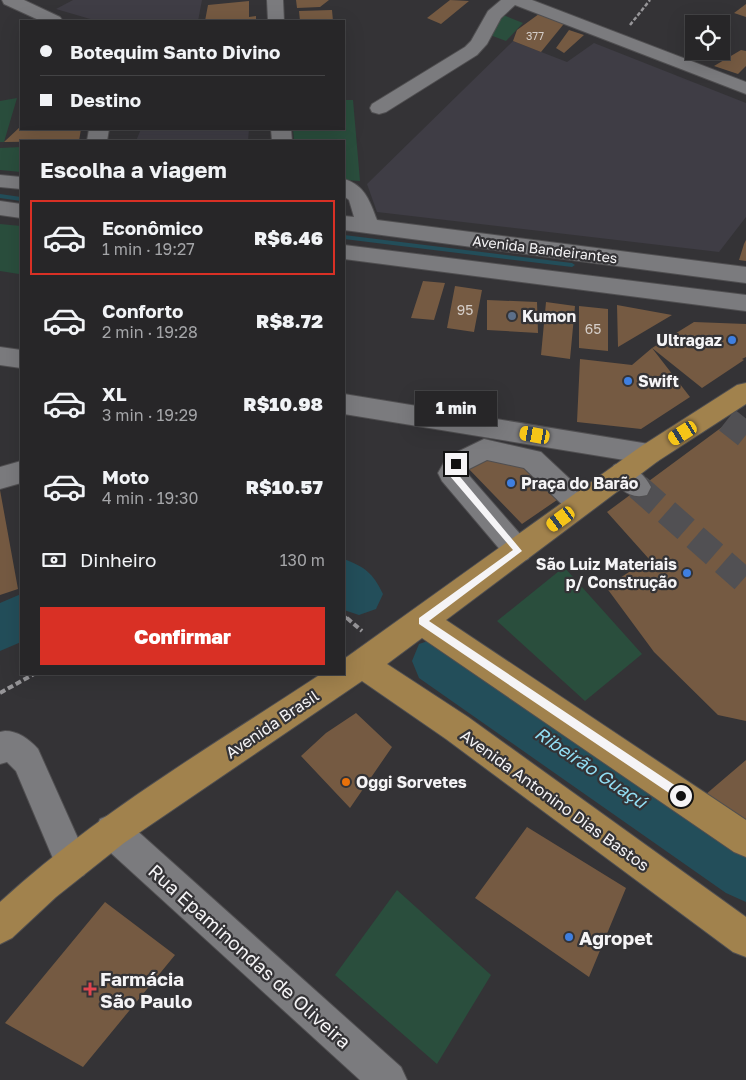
<!DOCTYPE html>
<html lang="pt">
<head>
<meta charset="utf-8">
<style>
  body { margin:0; font-family:"Golos Text",sans-serif; background:#333234; color:#f1f3f6; height:100vh; display:flex; flex-direction:column; font-size:19px; white-space:nowrap }
  * { box-sizing:border-box; margin:0 }
  p { font-size:16px; color:#a4a5a8 }
  .icon { flex:none; width:28px; height:28px; fill:none; stroke:currentColor; stroke-width:2; stroke-linecap:round; stroke-linejoin:round }
  .map { position:relative; flex:1; overflow:hidden }
  .details { position:absolute; left:20px; top:140px; width:325px; height:535px; display:flex; flex-direction:column; background:#272628; border-radius:0px; box-shadow:0 5px 20px #0002,0 0 0 1px #434345 }
  .details>* { flex:none }
  .top-card { position:absolute; left:20px; top:20px; width:325px; height:110px; border-radius:0px; box-shadow:0 5px 20px #0002,0 0 0 1px #434345; display:grid; align-content:center; height:110px; padding:0 20px; background:#272628 }
  .buttons { position:absolute; left:685px; top:15px; display:grid; gap:10px }
  .buttons a { display:grid; place-items:center; width:45px; height:45px; border-radius:0px; background:#272628; box-shadow:0 5px 20px #0002,0 0 0 1px #434345; font-size:25px }
  .end { position:absolute; width:22px; height:22px; margin:-11px; border:6px solid #f5f4f6; background:#111; box-shadow:0 0 0 2px #111 }
  .from { border-radius:50% }
  .bubble { position:absolute; height:35px; border-radius:0px; background:#272628; box-shadow:0 5px 20px #0002,0 0 0 1px #434345; font-size:16px; font-weight:800; line-height:35px; text-align:center }
  .car { position:absolute; width:15px; height:30px; margin:-15px -8px; border-radius:6px; box-shadow:0 0 4px 1px #0007; background:linear-gradient(#f5c518 24%,#345 0 40%,#f5c518 0 76%,#345 0 86%,#f5c518 0) }
  .top-card b { display:flex; align-items:center; gap:18px; height:48px; font-size:19px }
  .top-card b+b { border-top:1px solid #434345 }
  .top-card i { width:12px; height:12px; background:#f1f3f6 }
  ul { padding:0; list-style:none }
  li { display:flex; align-items:center; gap:15px; height:75px; margin:0 10px 8px; padding:0 10px; border:2px solid transparent; border-radius:0px }
  li div { flex:1 }
  li b { display:block; font-size:19px }
  li em { font-style:normal; font-weight:800 }
  li.on { border-color:#d93025 }
  li>.icon { width:45px; height:45px; stroke-width:1.5 }
  h2 { padding:0 20px; font-size:22px; line-height:60px }
  .pay { display:flex; align-items:center; gap:12px; height:55px; padding:0 20px; font-size:19px }
  .pay p { margin-inline-start:auto }
  .button { display:flex; gap:10px; margin-top:auto; padding:10px 20px }
  .button a { flex:1; height:58px; border-radius:0px; background:#d93025; color:#fff; font-size:20px; font-weight:800; line-height:58px; text-align:center }
  .map>svg:first-child { display:block }
  .built { fill:#3f3d45 }
  .green { fill:#2a4e3d }
  .lines { fill:none; stroke-linecap:round; stroke-linejoin:round }
  .stream { fill:#234e5a; fill-rule:evenodd }
  .river { fill:#234e5a; fill-rule:evenodd }
  .building { fill:#755a42 }
  .minor-tunnel { stroke:#515053; stroke-width:26; stroke-dasharray:26 12; stroke-linecap:butt }
  .minor-casing { stroke:#504f51; stroke-width:2 }
  .major-casing { stroke:#504f51; stroke-width:2 }
  .path-far2 { stroke:#969598; stroke-width:2.5; stroke-dasharray:4 2; stroke-linecap:butt }
  .path-far1 { stroke:#969598; stroke-width:3; stroke-dasharray:4.5 2.5; stroke-linecap:butt }
  .path { stroke:#969598; stroke-width:4; stroke-dasharray:6 3; stroke-linecap:butt }
  .minor { fill:#7b7b7e; fill-rule:evenodd }
  .major { fill:#a1824d; fill-rule:evenodd }
  .route { fill:#f5f4f6 }
  .service-dot { fill:#5c6f8a; stroke:#343336; stroke-width:2 }
  .shop-dot { fill:#3f7fe0; stroke:#343336; stroke-width:2 }
  .food-dot { fill:#e8710a; stroke:#343336; stroke-width:2 }
  .health-dot { fill:#e0444e; stroke:#343336; stroke-width:2 }
  .labels { text-anchor:middle; dominant-baseline:central; stroke-width:4.5; stroke-linejoin:round; paint-order:stroke }
  .far-number-label { font-size:11px; fill:#d5cec9 }
  .far-street-label { font-size:14px; fill:#f5f4f6; stroke:#343336 }
  .number-label { font-size:14px; fill:#d5cec9 }
  .poi-label { font-size:16px; font-weight:bold; fill:#f5f4f6; stroke:#343336; text-anchor:start }
  .street-label { font-size:16px; fill:#f5f4f6; stroke:#343336 }
  .water-label { font-size:18px; font-style:italic; fill:#91ddf3; stroke:#343336 }
  .near-poi-label { font-size:19px; font-weight:bold; fill:#f5f4f6; stroke:#343336; text-anchor:start }
  .near-street-label { font-size:19px; fill:#f5f4f6; stroke:#343336 }
</style>
</head>
<body>
<div class="map">
<svg width="746" height="1080" viewBox="0 0 746 1080">
  <rect width="100%" height="100%" fill="#343336"/>
  <path class="built" d="M73 0H202L198 21H97L56 9Z
    M513 41 567 62 594 43 746 103V217L719 252 377 212 367 184Z
    M141 129H249L248 141H136Z"/>
  <path class="green" d="M503 15 523 23 506 41 490 35 495 20Z
    M17 98 4 142H0V101Z
    M344 100H353L360 181 344 180V141H294L293 129H344Z
    M21 147V172L0 170V148Z
    M0 224 21 226V271L19 274 0 271Z
    M564 567 642 654 585 701 497 621Z
    M397 890 491 975 437 1064 335 975Z"/>
  <g class="lines">
    <path class="stream" d="M0 194 21 197V201L0 198Z
      M344 235 572 263 575 265 572 267 344 239Z"/>
    <path class="river" d="M344 559C365 567 373 573 383 594L376 609 359 615 344 610Z
      M21 594V642L0 651V603Z
      M437 638 455 644 746 839V902L726 893 419 678 412 661 419 644Z"/>
  </g>
  <path class="building" d="M296 0H329L320 7 297 8Z
    M450 0 469 1 441 24 427 18Z
    M249 1V17L256 16V21H205L208 5Z
    M746 4V17L734 13Z
    M332 10 333 21H300L299 11Z
    M543 11 567 20 541 52 513 41 517 30Z
    M569 30 584 35 564 53 556 48Z
    M741 50 746 51V66L738 74 714 66Z
    M21 126V129H81L79 141 4 142Z
    M746 240V261L739 260 744 244Z
    M423 281 445 283 434 320 411 318Z
    M455 286 482 290 474 332 447 328Z
    M487 300 537 302 538 333 487 330Z
    M546 302 575 306 570 359 541 355Z
    M617 305 672 315 618 347Z
    M579 306 608 309V351L579 348Z
    M694 322 746 324V357L742 359 744 360 702 388 652 348Z
    M652 348 690 397 641 429 577 422 580 359 632 365Z
    M737 416 746 423V721L718 715 654 652 606 587 649 559 607 512Z
    M481 456 521 466 557 500 522 524 465 465Z
    M0 490 18 589 0 595Z
    M356 713 392 747 350 808 301 756 326 733Z
    M746 760V821L705 795Z
    M527 827 626 888 589 977 475 898Z
    M105 902 175 955 83 1067 5 1023Z"/>
  <g class="lines">
    <path class="minor-tunnel" d="M727 420 746 435
      M638 487 746 582"/>
    <defs>
      <path id="minor" d="M2 0H24L60 17 63 21H41L4 4Z
        M267 0H283L284 21H268Z
        M501 0H532L746 82V94L515 5 501 18 487 44 477 55 386 112 379 114 372 112 370 108 372 104 465 47 471 41 488 11Z
        M89 129H109L107 141H87Z
        M271 129H291L292 141H272Z
        M0 175 21 177V189L0 187Z
        M344 179C365 185 370 202 377 220L746 267V283L344 230V216L354 217 349 200 344 196Z
        M0 201 21 204V218L0 215Z
        M344 245 746 295V311L344 259Z
        M0 347 21 350V368L0 365Z
        M344 394 649 444 658 447 662 454 658 461 649 464 344 414Z
        M484 439 541 452 588 496 592 504 588 512 579 515 570 512 524 468 487 460 465 471 528 543 532 551 528 559 518 563 508 559 442 481 438 473 447 457Z
        M21 461V483L0 489V467Z
        M623 462C635 467 645 475 651 487L647 495C630 500 617 488 610 473L614 465Z
        M5 731C18 731 29 739 38 749L89 863 84 875 72 880 60 875 16 771 7 762 0 764V732Z
        M112 814 124 819 401 1067 407 1080H360L100 843 95 831 100 819Z"/>
      <path id="major" d="M746 383V404L658 461 446 620 746 820V857L734 852 422 638 387 664 468 717 746 917V957L733 952 446 739 362 681 124 843 56 897 12 938 0 944V902C97 813 212 746 321 674H344V659L640 447 737 385Z"/>
    </defs>
    <use href="#minor" class="minor-casing"/>
    <use href="#major" class="major-casing"/>
    <path class="path-far2" d="M630 25 650 0"/>
    <path class="path-far1" d="M344 616 348 619"/>
    <path class="path" d="M347 618 362 631
      M0 693 34 674"/>
    <use href="#minor" class="minor"/>
    <use href="#major" class="major"/>
  </g>
  <path class="route" d="M456 461 460 464 456 472 522 551 429 621 685 792V799H678L419 624V618L513 550 449 475V470Z"/>
  <circle class="service-dot" cx="512" cy="316" r="5"/>
  <g class="shop-dot">
    <circle cx="732" cy="340" r="5"/>
    <circle cx="628" cy="381" r="5"/>
    <circle cx="511" cy="483" r="5"/>
    <circle cx="687" cy="573" r="5"/>
    <circle cx="569" cy="937" r="5"/>
  </g>
  <circle class="food-dot" cx="346" cy="782" r="5"/>
  <path class="health-dot" d="M87.5 981.5h5v5h5v5h-5v5h-5v-5h-5v-5h5z"/>
  <g class="labels">
    <g class="far-number-label">
      <text x="535" y="35">377</text>
    </g>
    <g class="far-street-label">
      <text transform="translate(545 249) rotate(7)">Avenida Bandeirantes</text>
    </g>
    <g class="number-label">
      <text x="465" y="309">95</text>
      <text x="593" y="328">65</text>
    </g>
    <g class="poi-label">
      <text x="522" y="316">Kumon</text>
      <text x="722" y="340" text-anchor="end">Ultragaz</text>
      <text x="638" y="381">Swift</text>
      <text x="521" y="483">Praça do Barão</text>
      <text x="677" y="564" text-anchor="end">São Luiz Materiais<tspan x="677" dy="18">p/ Construção</tspan></text>
      <text x="356" y="782">Oggi Sorvetes</text>
    </g>
    <g class="street-label">
      <text transform="translate(272 724) rotate(-34)">Avenida Brasil</text>
      <text transform="translate(555 800) rotate(36)">Avenida Antonino Dias Bastos</text>
    </g>
    <g class="water-label">
      <text transform="translate(591 767) rotate(34)">Ribeirão Guaçú</text>
    </g>
    <g class="near-poi-label">
      <text x="579" y="937">Agropet</text>
      <text x="100" y="978">Farmácia<tspan x="100" dy="22">São Paulo</tspan></text>
    </g>
    <g class="near-street-label">
      <text transform="translate(250 956) rotate(42)">Rua Epaminondas de Oliveira</text>
    </g>
  </g>
</svg>
<div class="buttons">
<a><svg class="icon" aria-label="locate" viewBox="0 0 24 24"><circle cx="12" cy="12" r="6"/><path d="M12 2v4M12 18v4M2 12h4M18 12h4"/></svg></a>
</div>
<i class="end from" style="left:681px;top:796px"></i>
<i class="end" style="left:456px;top:464px"></i>
<div class="bubble" style="left:415px;top:391px;width:82px">1 min</div>
<i class="car" style="left:683px;top:433px;rotate:238deg"></i>
<i class="car" style="left:535px;top:435px;rotate:280deg"></i>
<i class="car" style="left:561px;top:519px;rotate:234deg"></i>
<div class="top-card">
<b><i class="from"></i>Botequim Santo Divino</b>
<b><i></i>Destino</b>
</div>
<section class="details">
<h2>Escolha a viagem</h2>
<ul>
<li class="on"><svg class="icon" aria-label="car" viewBox="0 0 24 24"><path d="M5 17H2v-5l4-1 3-4h7l3 4 3 1v5h-3M9 17h6M6 11h13"/><circle cx="7" cy="17" r="2"/><circle cx="17" cy="17" r="2"/></svg><div><b>Econômico</b><p>1 min · 19:27</p></div><em>R$6.46</em></li>
<li><svg class="icon" aria-label="car" viewBox="0 0 24 24"><path d="M5 17H2v-5l4-1 3-4h7l3 4 3 1v5h-3M9 17h6M6 11h13"/><circle cx="7" cy="17" r="2"/><circle cx="17" cy="17" r="2"/></svg><div><b>Conforto</b><p>2 min · 19:28</p></div><em>R$8.72</em></li>
<li><svg class="icon" aria-label="car" viewBox="0 0 24 24"><path d="M5 17H2v-5l4-1 3-4h7l3 4 3 1v5h-3M9 17h6M6 11h13"/><circle cx="7" cy="17" r="2"/><circle cx="17" cy="17" r="2"/></svg><div><b>XL</b><p>3 min · 19:29</p></div><em>R$10.98</em></li>
<li><svg class="icon" aria-label="car" viewBox="0 0 24 24"><path d="M5 17H2v-5l4-1 3-4h7l3 4 3 1v5h-3M9 17h6M6 11h13"/><circle cx="7" cy="17" r="2"/><circle cx="17" cy="17" r="2"/></svg><div><b>Moto</b><p>4 min · 19:30</p></div><em>R$10.57</em></li>
</ul>
<div class="pay"><svg class="icon" aria-label="cash" viewBox="0 0 24 24"><path d="M3 7h18v10H3z"/><circle cx="12" cy="12" r="2"/></svg>Dinheiro<p>130 m</p></div>
<div class="button"><a>Confirmar</a></div>
</section>
</div>
</body>
</html>
